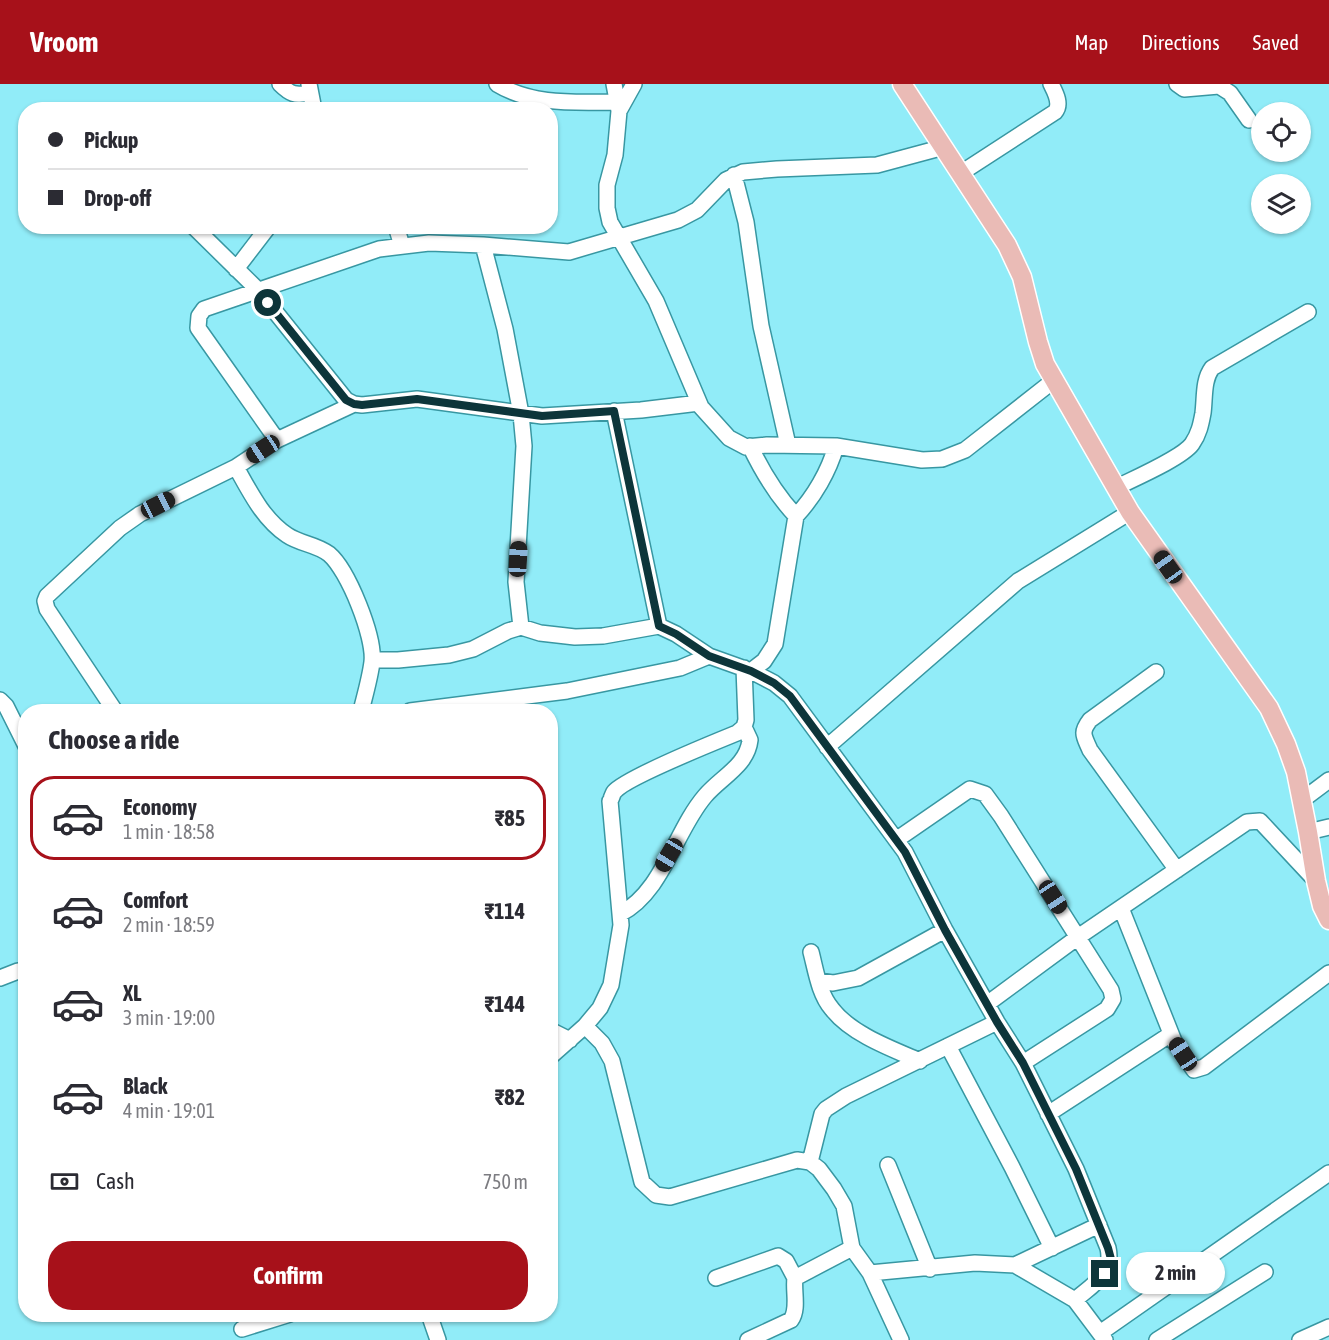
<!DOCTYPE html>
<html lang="en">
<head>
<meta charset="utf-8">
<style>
  body { margin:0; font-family:"Asap Condensed",sans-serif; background:#f2f2f3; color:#2b2b33; height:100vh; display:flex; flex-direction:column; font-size:22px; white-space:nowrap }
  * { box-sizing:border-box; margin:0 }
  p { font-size:20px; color:#7c7c81 }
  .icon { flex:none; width:33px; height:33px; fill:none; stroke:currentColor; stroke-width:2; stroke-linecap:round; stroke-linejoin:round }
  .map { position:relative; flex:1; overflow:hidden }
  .drawer { position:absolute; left:18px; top:620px; width:540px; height:618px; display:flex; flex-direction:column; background:#fff; border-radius:24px; box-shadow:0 2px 4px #0004 }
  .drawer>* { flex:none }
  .top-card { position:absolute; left:18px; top:18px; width:540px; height:132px; border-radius:24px; box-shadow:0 2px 4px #0004; display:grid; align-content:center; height:132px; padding:0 30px; background:#fff }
  .buttons { position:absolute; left:1251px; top:18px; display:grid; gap:12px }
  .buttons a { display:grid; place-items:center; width:60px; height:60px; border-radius:50%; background:#fff; box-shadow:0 2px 4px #0004; font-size:30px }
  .end { position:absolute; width:27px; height:27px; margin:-14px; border:8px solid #0d353a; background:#fff; box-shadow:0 0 0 3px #fff }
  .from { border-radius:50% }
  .bubble { position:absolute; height:42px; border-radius:21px; background:#fff; box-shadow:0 2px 4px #0004; font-size:20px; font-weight:700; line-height:42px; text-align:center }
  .car { position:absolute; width:18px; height:36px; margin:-18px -9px; border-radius:8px; box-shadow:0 0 4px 2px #0007; background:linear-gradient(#222 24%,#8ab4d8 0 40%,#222 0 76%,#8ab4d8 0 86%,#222 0) }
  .top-card b { display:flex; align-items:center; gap:21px; height:57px; font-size:22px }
  .top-card b+b { border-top:2px solid #e1e1e2 }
  .top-card i { width:15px; height:15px; background:#2b2b33 }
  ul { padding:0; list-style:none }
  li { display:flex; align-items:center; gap:18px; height:84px; margin:0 12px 9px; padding:0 18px; border:3px solid transparent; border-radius:24px }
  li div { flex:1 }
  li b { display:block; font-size:22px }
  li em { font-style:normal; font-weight:700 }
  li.selected { border-color:#a7111a }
  li>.icon { width:54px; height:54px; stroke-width:1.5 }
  h2 { padding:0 30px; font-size:27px; line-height:72px }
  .pay { display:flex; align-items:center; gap:15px; height:66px; padding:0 30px; font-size:22px }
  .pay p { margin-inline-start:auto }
  .action { display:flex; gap:12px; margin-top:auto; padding:12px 30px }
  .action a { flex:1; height:69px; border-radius:24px; background:#a7111a; color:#fff; font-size:24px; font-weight:700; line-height:69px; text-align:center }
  header { display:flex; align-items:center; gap:36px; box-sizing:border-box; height:84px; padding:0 30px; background:#a7111a; color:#fff }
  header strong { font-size:28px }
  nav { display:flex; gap:33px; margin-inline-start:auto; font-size:21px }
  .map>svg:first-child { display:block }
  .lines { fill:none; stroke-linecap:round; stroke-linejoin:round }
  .minor-casing { stroke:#3897a2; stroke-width:18 }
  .major-casing { stroke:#fff; stroke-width:21 }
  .minor { stroke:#fff; stroke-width:15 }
  .major { stroke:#eabbb6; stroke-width:18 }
  .route { stroke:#0d353a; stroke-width:8 }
</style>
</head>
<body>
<header>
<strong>Vroom</strong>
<nav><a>Map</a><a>Directions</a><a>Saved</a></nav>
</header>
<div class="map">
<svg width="1329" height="1256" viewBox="0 0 1329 1256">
  <rect width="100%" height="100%" fill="#91ecf8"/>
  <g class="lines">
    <defs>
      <path id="minor" d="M280 0C290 10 295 12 309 9
        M309 0 314 26
        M497 0C533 22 576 18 617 18
        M614 0 619 27 615 71 607 101V124L610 138 656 217 701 323 729 354 746 363 767 361 836 362 922 376 942 375 965 366 1053 297
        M1177 0 1184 5 1219 2 1230 9 1249 36
        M619 27 634 0
        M961 89 1055 28C1062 20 1055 8 1051 0
        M734 91 746 138 761 242 788 361
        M193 142 257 205 346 316 354 320 362 321 417 315 542 332 641 326 699 319
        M396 142 402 162
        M483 161 505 245 521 330 524 362 516 498 521 543
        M236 185 269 142
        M614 327 659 542
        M277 356 198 244 199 232 204 225 379 165 429 159 483 161 569 168 678 136 697 126 726 96 743 88 777 85 877 81 944 63
        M750 362C762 387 777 412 796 432L775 560 764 577 751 587
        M236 383 277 356 354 320
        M1115 404C1133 395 1182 374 1192 360 1199 350 1201 340 1203 329 1205 313 1203 296 1212 284L1308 228
        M796 432C814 413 829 387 836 362
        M373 576H398L449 571 473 565 508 547 521 543 540 549 575 553 603 552 659 542 676 550 709 572 751 587 774 599 790 612 905 768 945 846 997 938 1023 979 1076 1085 1108 1164C1114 1190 1092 1201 1075 1216L1105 1256
        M744 584 746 636 744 643 737 649C715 658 625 694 614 708 613 709 611 716 610 717L621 841 611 901 600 924 585 942 602 959 612 977 642 1098 656 1111 670 1113 797 1076 810 1078 819 1085 834 1105 844 1122 852 1164 870 1189 975 1179 1015 1181 1075 1216
        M1156 588 1090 636C1080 649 1084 652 1090 666L1177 786
        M0 616 6 622 26 662
        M115 627 47 525 45 517 47 512 120 444 140 430 236 383C250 408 263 435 287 451 300 460 316 460 329 470 348 486 375 553 372 578 370 594 365 611 361 627
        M410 627 567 607 680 584 709 572
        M827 663 1018 497 1130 428
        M1301 717 1329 696
        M1308 748 1329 743
        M896 756 970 705 985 710 1001 732 1111 906 1113 915 1107 925 1023 979
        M1121 824 1174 957 1194 986 1204 983 1329 889
        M620 830C663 808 675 747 705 712 721 693 747 682 750 656L744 643
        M811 868C816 887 819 910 832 925 851 950 892 965 920 977
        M0 894 18 887 26 889
        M819 897 833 899 858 894 945 846
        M987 920 1078 853 1247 738 1260 737 1316 797
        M550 946 570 956
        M948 962 1012 1083 1052 1164
        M550 973 585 942
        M1048 1030 1171 950
        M810 1078 822 1030 826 1025 846 1012 997 938
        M888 1081 930 1185
        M1015 1181 1099 1141
        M870 1189 901 1256
        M716 1194 778 1172 786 1177 795 1194
        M429 1230 438 1256
        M242 1245 290 1230
        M1100 1249 1329 1089
        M748 1256 791 1236C799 1225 793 1207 795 1194L852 1164
        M1157 1256 1265 1188
        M1300 1256 1329 1243"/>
      <path id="major" d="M902 0 1007 161 1022 193 1038 258 1045 280 1130 428 1269 624 1286 660 1296 688 1308 748 1316 797 1322 822 1329 836"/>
    </defs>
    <use href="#minor" class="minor-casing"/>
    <use href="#major" class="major-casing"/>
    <use href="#minor" class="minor"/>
    <use href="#major" class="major"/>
  </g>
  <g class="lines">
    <path class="route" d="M268 219 346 316 354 320 362 321 417 315 542 332 614 327 659 542 676 550 709 572 751 587 774 599 790 612 905 768 945 846 997 938 1023 979 1076 1085 1108 1164 1111 1175 1105 1190"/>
  </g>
</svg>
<div class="buttons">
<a><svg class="icon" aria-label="locate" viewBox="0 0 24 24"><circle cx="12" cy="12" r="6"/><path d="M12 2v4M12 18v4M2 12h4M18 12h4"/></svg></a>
<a><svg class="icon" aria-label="layers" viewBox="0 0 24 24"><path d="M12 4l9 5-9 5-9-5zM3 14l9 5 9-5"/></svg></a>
</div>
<i class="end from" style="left:268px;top:219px"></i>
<i class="end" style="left:1105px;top:1190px"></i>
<div class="bubble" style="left:1126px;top:1168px;width:99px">2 min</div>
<i class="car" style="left:263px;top:365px;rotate:237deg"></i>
<i class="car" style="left:158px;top:421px;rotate:63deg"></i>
<i class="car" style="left:518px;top:475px;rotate:3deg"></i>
<i class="car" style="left:1168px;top:483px;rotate:325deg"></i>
<i class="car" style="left:669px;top:771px;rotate:211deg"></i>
<i class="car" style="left:1053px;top:813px;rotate:147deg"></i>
<i class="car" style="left:1183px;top:970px;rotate:327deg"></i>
<div class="top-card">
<b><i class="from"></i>Pickup</b>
<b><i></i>Drop-off</b>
</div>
<section class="drawer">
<h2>Choose a ride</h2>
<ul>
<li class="selected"><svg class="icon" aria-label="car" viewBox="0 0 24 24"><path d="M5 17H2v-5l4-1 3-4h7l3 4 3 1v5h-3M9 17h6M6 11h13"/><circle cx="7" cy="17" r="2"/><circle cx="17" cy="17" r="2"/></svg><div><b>Economy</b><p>1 min · 18:58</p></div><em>₹85</em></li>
<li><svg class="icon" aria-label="car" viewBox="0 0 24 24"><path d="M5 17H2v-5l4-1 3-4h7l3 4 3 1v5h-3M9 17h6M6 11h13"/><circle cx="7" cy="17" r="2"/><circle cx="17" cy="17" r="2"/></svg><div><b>Comfort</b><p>2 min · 18:59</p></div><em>₹114</em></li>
<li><svg class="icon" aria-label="car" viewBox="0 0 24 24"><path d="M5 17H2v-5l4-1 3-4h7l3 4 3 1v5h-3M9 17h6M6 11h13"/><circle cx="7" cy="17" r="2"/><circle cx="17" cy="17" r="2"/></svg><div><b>XL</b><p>3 min · 19:00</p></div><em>₹144</em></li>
<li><svg class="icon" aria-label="car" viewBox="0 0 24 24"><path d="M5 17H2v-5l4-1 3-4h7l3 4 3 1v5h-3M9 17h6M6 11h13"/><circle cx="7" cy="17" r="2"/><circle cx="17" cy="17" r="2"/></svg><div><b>Black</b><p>4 min · 19:01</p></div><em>₹82</em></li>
</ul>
<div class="pay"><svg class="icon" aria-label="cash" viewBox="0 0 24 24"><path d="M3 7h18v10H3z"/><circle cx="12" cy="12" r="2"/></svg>Cash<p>750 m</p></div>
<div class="action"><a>Confirm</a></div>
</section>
</div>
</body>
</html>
